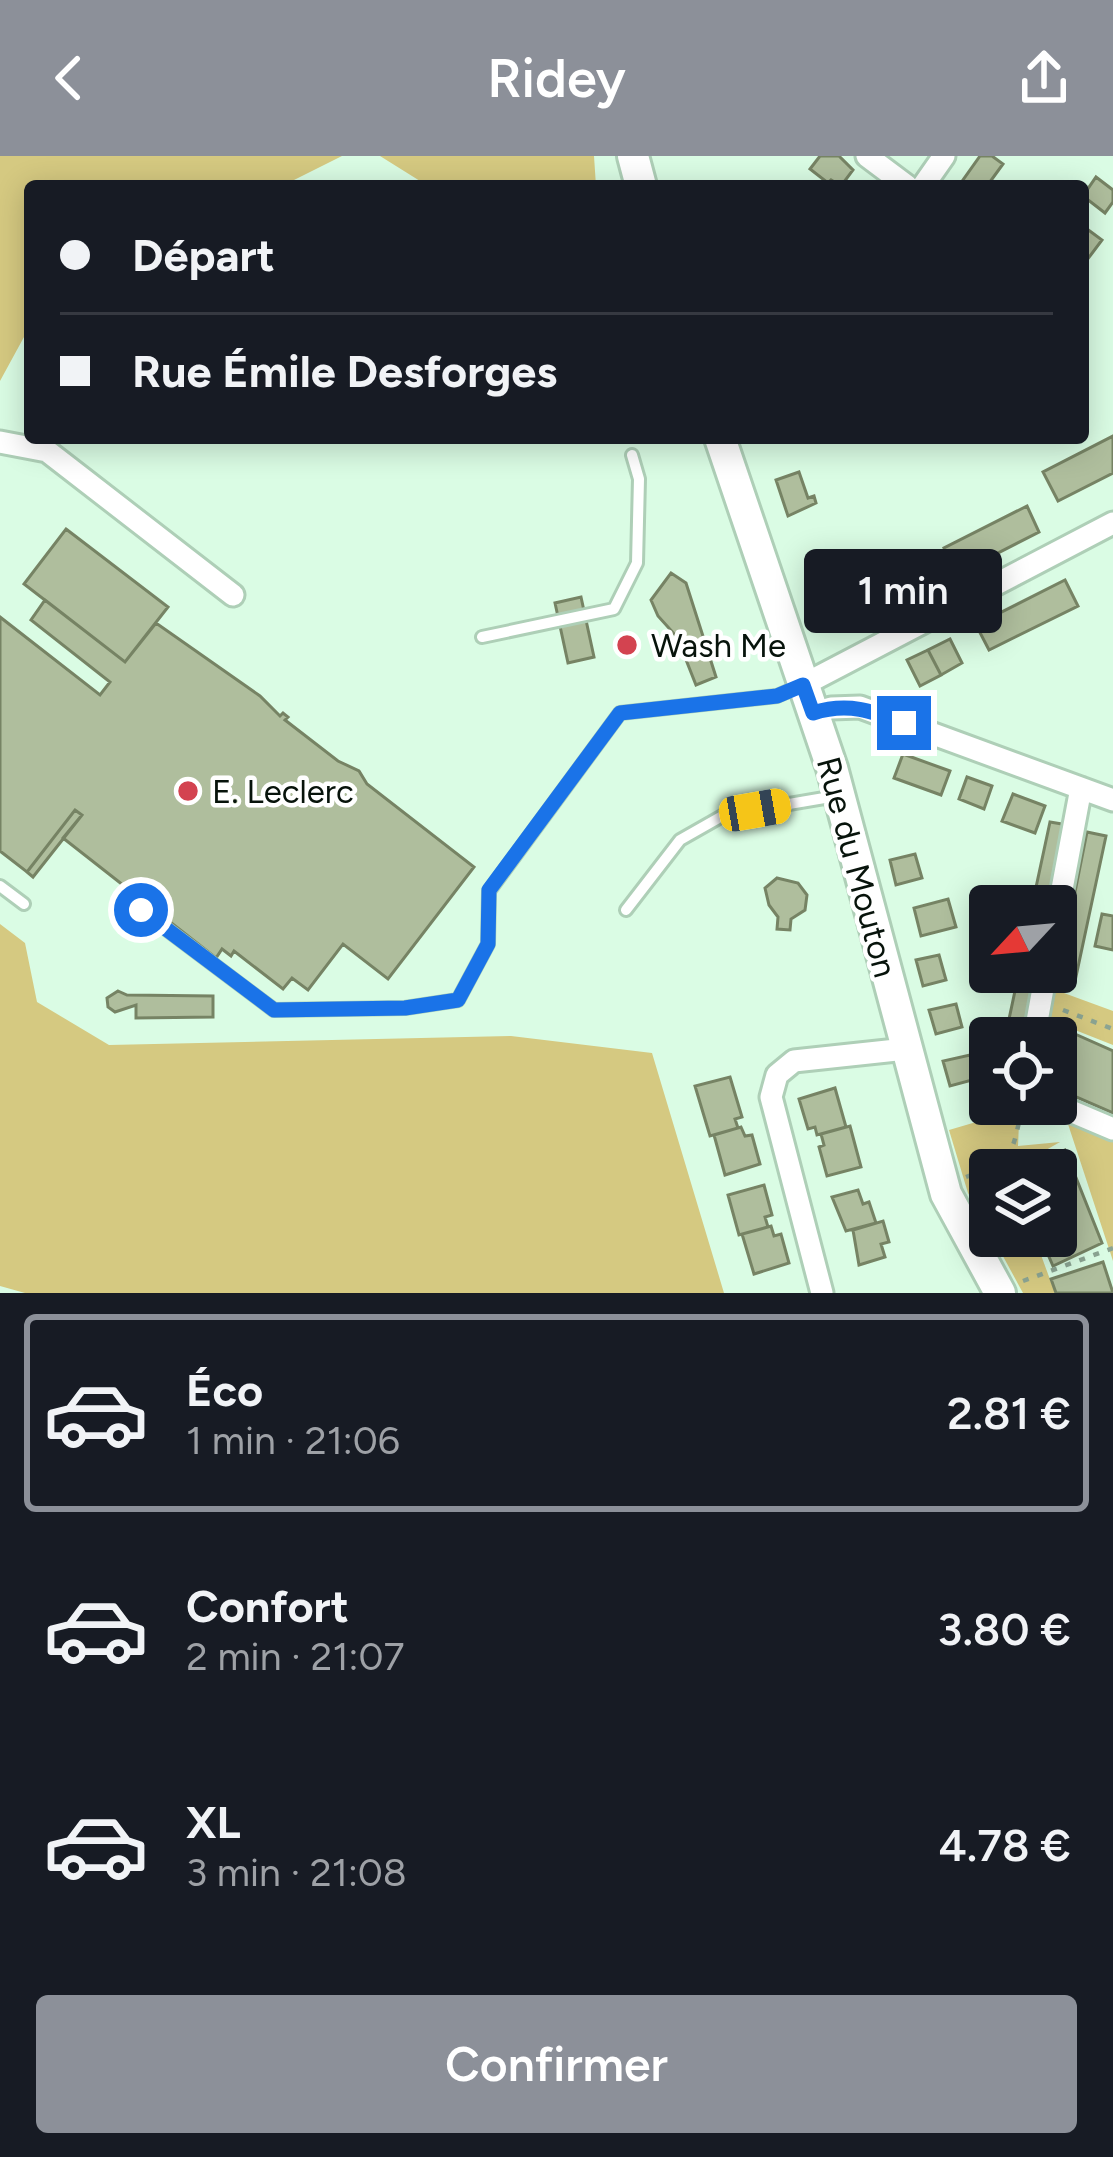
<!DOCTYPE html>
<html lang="fr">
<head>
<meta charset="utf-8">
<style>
  body { margin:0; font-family:Figtree,sans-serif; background:#20242c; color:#f1f3f6; height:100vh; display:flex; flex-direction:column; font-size:45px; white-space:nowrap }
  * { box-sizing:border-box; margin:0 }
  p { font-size:39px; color:#9ea1a6 }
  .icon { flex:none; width:66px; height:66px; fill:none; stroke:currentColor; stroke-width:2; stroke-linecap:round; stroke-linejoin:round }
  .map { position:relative; height:1137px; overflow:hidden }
  .drawer { display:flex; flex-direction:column; background:#171b24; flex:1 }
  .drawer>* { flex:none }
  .banner { position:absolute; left:24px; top:24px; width:1065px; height:264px; border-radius:12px; box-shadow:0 6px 30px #0003; display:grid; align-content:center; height:264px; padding:0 36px; background:#171b24 }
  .needle { width:78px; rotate:244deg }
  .fabs { position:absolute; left:969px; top:729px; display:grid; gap:24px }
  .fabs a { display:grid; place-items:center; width:108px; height:108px; border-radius:12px; background:#171b24; box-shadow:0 6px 30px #0003; font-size:60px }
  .end { position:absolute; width:54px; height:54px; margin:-27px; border:15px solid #1a73e8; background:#fff; box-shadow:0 0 0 6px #fff }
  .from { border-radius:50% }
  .bubble { position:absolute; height:84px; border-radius:12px; background:#171b24; box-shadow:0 6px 30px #0003; font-size:39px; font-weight:600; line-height:84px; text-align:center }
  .car { position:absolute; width:36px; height:72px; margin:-36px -18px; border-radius:15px; box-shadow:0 0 9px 3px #0007; background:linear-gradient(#f5c518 24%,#345 0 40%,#f5c518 0 76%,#345 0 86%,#f5c518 0) }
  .banner b { display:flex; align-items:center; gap:42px; height:114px; font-size:45px }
  .banner b+b { border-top:3px solid #363941 }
  .banner i { width:30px; height:30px; background:#f1f3f6 }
  ul { padding:21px 0 0; list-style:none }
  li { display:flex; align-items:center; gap:36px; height:198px; margin:0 24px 18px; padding:0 12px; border:6px solid transparent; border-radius:12px }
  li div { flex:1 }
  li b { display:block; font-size:45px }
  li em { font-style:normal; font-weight:600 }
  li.selected { border-color:#8c9099 }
  li>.icon { width:108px; height:108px; stroke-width:1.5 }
  .cta { display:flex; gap:24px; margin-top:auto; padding:24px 36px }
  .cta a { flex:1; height:138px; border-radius:12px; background:#8c9099; color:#fff; font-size:48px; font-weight:600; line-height:138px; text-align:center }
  header { display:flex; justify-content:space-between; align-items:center; height:156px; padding:0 36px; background:#8c9099; color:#fff; font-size:54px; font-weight:600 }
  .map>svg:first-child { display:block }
  .green { fill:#d5c981 }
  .building { fill:#afbe9d; stroke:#768364; stroke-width:3 }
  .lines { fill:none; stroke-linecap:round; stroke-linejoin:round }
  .lane-casing { stroke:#aecfb7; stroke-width:16 }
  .street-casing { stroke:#aecfb7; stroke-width:27 }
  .secondary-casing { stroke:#aecfb7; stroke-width:36 }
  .path { stroke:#8ba492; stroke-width:4.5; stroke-dasharray:6 9; stroke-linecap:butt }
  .lane { stroke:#fff; stroke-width:10 }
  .street { stroke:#fff; stroke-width:21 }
  .secondary { stroke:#fff; stroke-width:30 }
  .route { stroke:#1a73e8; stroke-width:15 }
  .poi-dot { fill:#d34350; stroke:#fff; stroke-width:4.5 }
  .labels { text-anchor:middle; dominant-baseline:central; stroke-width:9; stroke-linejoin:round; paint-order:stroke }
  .poi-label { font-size:33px; fill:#07130b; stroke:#fff; text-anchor:start }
  .street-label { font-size:33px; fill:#07130b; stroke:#fff }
</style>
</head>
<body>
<header><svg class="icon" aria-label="back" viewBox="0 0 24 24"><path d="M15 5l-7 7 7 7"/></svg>Ridey<svg class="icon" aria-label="share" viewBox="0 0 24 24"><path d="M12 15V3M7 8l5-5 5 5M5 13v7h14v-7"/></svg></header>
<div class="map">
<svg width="1113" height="1137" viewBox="0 0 1113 1137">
  <rect width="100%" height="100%" fill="#dafce4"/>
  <path class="green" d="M0 0H342L282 30H30V170L0 225Z
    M380 0H594L596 30H428Z
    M0 768 25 787 37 846 109 889 511 880 652 897 724 1137H25L0 1130Z
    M1053 833 1113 855V889L1075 874 1056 921V882H1043Z
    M1066 962 1113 982V1105Z
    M983 964 1019 967 1018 990 1060 986 1011 1014H990V1076L968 1037 949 974Z
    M992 1080H1034L1055 1137H1023Z"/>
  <path class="building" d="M820 0H839L853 14 841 30 831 24 828 27 810 13Z
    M980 0H992L1003 8 987 30H971L963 24Z
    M1096 21 1113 34V46L1105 57 1083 40Z
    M1083 70 1102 84 1087 104 1083 101Z
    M1113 280V317L1058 345 1043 316Z
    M799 316 808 342 814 340 816 347 788 360 776 324Z
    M1027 350 1039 376 957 418 944 392Z
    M66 373 168 451 125 506 24 428Z
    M912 408 921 427 904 437 907 443 880 456 867 432Z
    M671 417 686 427 716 521 696 529 677 481 658 460 651 444Z
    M1065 424 1078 450 989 494 976 469Z
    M867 432 880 456 854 470 851 463 833 472 823 454Z
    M581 441 594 501 568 507 555 447Z
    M45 444 125 506 156 467 260 540 280 560 283 557 288 561 285 564 338 605 359 615 367 628 474 711 388 823 343 788 308 834 292 822 283 833 234 795 231 800 222 793 216 802 63 682 82 659 75 654 27 716 0 695V461L100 539 110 526 31 464Z
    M950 483 962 507 941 519 928 494Z
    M928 494 941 519 920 530 907 504Z
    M903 598 950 615 941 639 894 622Z
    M967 621 992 630 984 653 959 643Z
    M1013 638 1045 650 1035 677 1002 665Z
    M75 654 82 659 33 721 27 716Z
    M1050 666 1068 669 1052 750H1032Z
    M1087 676 1106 680 1074 830 1057 826Z
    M915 698 922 722 896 729 890 704Z
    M777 722 798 727 807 739 805 754 791 763 790 774 777 773 778 761 769 749 765 732Z
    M948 743 956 771 921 780 914 752Z
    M1102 758 1113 760V794L1095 790Z
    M939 799 946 824 923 830 916 804Z
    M1019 816H1038L1025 882H1005Z
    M118 835 127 839 213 840V861L136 862V849L115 856 108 851 107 842Z
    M956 848 962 871 936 878 929 854Z
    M1066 874 1113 895V957L1056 932V896Z
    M970 899 976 923 950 930 943 905Z
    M730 921 742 961 735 963 738 972 710 980 695 930Z
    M835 932 846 971 817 979 815 971 808 973 799 943Z
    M850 970 861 1011 827 1020 819 991 824 989 821 978Z
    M741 971 745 980 752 979 760 1008 725 1019 714 979Z
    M1065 994 1102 1087 1053 1110 1040 1080H1056V1014H1017Z
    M764 1029 772 1059 765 1061 768 1071 739 1079 728 1039Z
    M858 1034 863 1048 869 1046 876 1067 846 1075 832 1041Z
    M883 1065 889 1086 881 1088 885 1101 859 1109 853 1074Z
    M771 1070 774 1080 781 1078 789 1107 754 1118 742 1078Z
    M1103 1106 1113 1137H1056L1051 1123Z"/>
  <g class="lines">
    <defs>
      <path id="lane" d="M482 481 614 453 637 407 639 323 632 299
        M0 730 24 748
        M141 754 274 854 405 852 458 844 488 788 489 735 620 557 777 540 802 529
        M626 754 680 684 724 659 836 640"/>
      <path id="street" d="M867 0 907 30
        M923 30 944 0
        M0 286 47 295 233 439
        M803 529 1113 367
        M813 557 831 552 860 551 1113 644
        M1056 765 1081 632
        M1034 882 1046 816
        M1054 948 1113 973
        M822 1137 771 941 777 919 794 905 906 893"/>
      <path id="secondary" d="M633 0 641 30
        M720 282 832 612 946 1038 1000 1137"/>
    </defs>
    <use href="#lane" class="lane-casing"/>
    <use href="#street" class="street-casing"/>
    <use href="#secondary" class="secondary-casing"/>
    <path class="path" d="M1063 854 1113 873
      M966 1021C1017 1002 1011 999 1023 948
      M1023 1125 1113 1092"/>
    <use href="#lane" class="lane"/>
    <use href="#street" class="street"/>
    <use href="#secondary" class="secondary"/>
  </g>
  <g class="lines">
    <path class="route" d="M141 754 274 854 405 852 458 844 488 788 489 734 620 557 777 540 803 529 813 557C848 546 872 555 904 567"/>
  </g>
  <g class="poi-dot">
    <circle cx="627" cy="489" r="12"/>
    <circle cx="188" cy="635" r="12"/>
  </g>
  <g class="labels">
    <g class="poi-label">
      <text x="651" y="489">Wash Me</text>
      <text x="212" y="635">E. Leclerc</text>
    </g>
    <g class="street-label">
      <text transform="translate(857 711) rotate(75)">Rue du Mouton</text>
    </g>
  </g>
</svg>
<div class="fabs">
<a><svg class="needle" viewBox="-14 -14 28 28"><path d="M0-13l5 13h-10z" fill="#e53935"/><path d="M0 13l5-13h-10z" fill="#9ea1a6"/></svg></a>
<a><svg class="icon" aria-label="locate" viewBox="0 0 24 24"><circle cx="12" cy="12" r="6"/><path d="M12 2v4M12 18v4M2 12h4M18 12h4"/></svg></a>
<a><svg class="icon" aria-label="layers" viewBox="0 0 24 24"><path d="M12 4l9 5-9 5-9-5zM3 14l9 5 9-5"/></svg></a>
</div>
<i class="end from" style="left:141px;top:754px"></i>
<i class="end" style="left:904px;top:567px"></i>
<div class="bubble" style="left:804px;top:393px;width:198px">1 min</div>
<i class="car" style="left:755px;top:654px;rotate:80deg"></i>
<div class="banner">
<b><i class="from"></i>Départ</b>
<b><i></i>Rue Émile Desforges</b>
</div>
</div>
<section class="drawer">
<ul>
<li class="selected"><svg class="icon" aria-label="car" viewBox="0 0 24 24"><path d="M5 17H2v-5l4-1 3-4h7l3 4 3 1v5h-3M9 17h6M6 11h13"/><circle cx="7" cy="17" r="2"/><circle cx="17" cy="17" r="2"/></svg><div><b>Éco</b><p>1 min · 21:06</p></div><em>2.81 €</em></li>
<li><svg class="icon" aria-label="car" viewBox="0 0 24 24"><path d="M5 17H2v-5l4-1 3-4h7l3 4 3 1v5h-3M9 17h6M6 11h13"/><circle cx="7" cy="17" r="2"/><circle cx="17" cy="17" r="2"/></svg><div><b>Confort</b><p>2 min · 21:07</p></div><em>3.80 €</em></li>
<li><svg class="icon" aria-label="car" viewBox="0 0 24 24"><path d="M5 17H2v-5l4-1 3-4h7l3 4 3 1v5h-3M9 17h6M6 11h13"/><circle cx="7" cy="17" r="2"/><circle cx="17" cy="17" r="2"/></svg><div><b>XL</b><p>3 min · 21:08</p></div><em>4.78 €</em></li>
</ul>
<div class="cta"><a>Confirmer</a></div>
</section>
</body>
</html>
